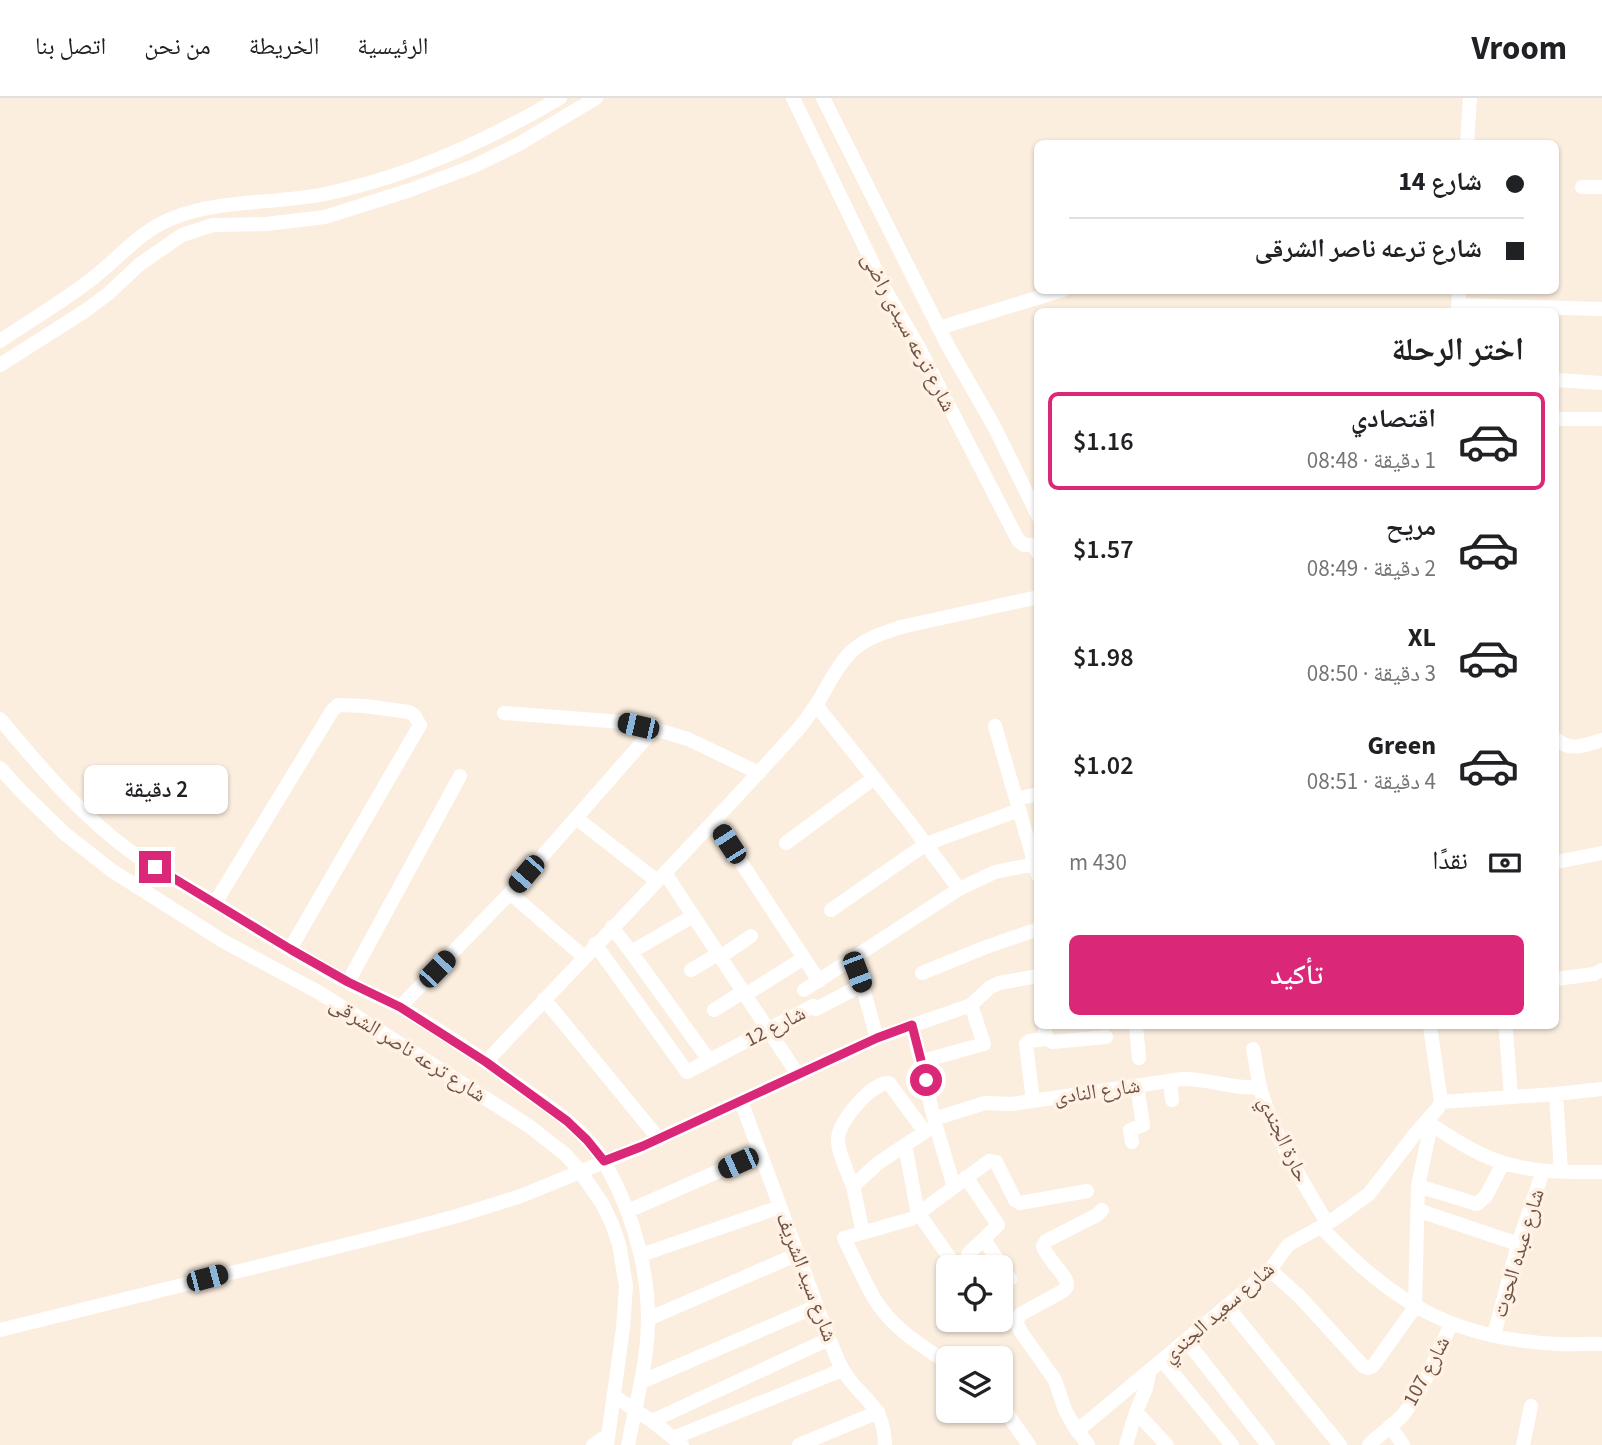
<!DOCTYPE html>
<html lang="ar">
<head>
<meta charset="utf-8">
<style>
  body { margin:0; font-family:"Source Sans 3","Noto Naskh Arabic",sans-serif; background:#f6f6f6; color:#202124; direction:rtl; height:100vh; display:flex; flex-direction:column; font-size:26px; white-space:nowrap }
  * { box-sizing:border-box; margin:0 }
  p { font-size:23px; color:#757577 }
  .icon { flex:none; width:38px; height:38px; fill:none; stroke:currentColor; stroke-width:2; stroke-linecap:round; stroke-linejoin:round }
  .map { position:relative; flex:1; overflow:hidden; direction:ltr }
  .side { position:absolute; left:1034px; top:210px; width:525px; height:721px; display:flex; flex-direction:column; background:#fff; border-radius:10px; box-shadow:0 2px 5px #0004; direction:rtl }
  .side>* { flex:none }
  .top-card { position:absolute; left:1034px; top:42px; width:525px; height:154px; border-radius:10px; box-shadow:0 2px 5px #0004; direction:rtl; display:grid; align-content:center; height:154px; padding:0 35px; background:#fff }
  .buttons { position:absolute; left:936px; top:1157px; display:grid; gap:14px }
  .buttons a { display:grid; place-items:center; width:77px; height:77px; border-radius:10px; background:#fff; box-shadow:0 2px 5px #0004; font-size:35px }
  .end { position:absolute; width:32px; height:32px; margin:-16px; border:9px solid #db2777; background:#fff; box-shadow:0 0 0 4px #fff }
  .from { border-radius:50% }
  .bubble { position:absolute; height:49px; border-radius:10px; background:#fff; box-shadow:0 2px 5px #0004; font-size:23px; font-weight:600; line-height:49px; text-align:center; direction:rtl }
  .car { position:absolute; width:21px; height:42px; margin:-21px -10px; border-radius:9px; box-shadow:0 0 5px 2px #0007; background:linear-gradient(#222 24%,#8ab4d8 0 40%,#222 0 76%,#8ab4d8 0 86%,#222 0) }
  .top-card b { display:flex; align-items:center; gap:24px; height:66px; font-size:26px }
  .top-card b+b { border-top:2px solid #e0e0e0 }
  .top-card i { width:18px; height:18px; background:#202124 }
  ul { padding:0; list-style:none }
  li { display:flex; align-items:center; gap:21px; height:98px; margin:0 14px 10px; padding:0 21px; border:4px solid transparent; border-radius:10px }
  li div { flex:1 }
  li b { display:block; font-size:26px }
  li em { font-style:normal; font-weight:600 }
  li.active { border-color:#db2777 }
  li>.icon { width:63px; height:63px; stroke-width:1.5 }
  h2 { padding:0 35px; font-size:32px; line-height:84px }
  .pay { display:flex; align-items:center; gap:18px; height:77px; padding:0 35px; font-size:26px }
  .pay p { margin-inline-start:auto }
  .cta { display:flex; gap:14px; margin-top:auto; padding:14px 35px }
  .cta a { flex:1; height:80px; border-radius:10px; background:#db2777; color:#fff; font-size:28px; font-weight:600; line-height:80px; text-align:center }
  header { display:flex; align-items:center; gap:42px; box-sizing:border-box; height:98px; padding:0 35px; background:#fff; border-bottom:2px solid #e0e0e0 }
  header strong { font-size:33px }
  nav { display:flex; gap:38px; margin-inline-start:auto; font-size:24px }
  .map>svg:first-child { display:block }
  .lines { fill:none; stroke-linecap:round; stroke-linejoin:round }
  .minor { stroke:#fff; stroke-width:14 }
  .route { stroke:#db2777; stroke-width:9 }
  .labels { text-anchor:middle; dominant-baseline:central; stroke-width:7; stroke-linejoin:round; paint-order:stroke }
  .street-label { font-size:21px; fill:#705348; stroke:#fff2e4 }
</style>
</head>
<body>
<header>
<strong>Vroom</strong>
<nav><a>الرئيسية</a><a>الخريطة</a><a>من نحن</a><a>اتصل بنا</a></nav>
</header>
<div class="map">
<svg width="1602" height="1347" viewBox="0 0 1602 1347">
  <rect width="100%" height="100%" fill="#fbeedf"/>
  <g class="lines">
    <path class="minor" d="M793 0 887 195 918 248 1018 442 1024 447H1033L1038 455
      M823 0 948 248 995 330 1038 418
      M1467 46 1470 0
      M1582 89H1602
      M1458 207 1602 211
      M1458 214 1459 192
      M939 230 1063 192
      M0 243C31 222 64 203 93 180 119 160 141 132 173 120 221 101 275 106 325 96 408 79 487 43 560 0
      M0 267 85 213 109 195 140 166 182 137 213 127 266 126 325 119 410 92 474 68 519 46 596 0
      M1556 282 1602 285
      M1556 321H1602
      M816 607 910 725 959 791
      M504 615 622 624 654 631 688 641 759 675
      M0 621C41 670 82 719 134 756 160 774 189 789 215 805 259 832 302 860 347 884 364 893 383 900 400 909 443 933 484 962 524 991 553 1011 586 1033 605 1065 637 1123 654 1188 646 1253 642 1285 634 1316 628 1347
      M995 628 1038 777
      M1556 641C1569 654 1586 647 1602 642
      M0 670 21 693 64 735 111 772 223 843 320 895 529 1028 566 1057 580 1073 603 1107 612 1126 619 1146 626 1188 623 1230 607 1347
      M1016 701 1038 696
      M576 720 657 783
      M714 723 819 883
      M786 745 874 680
      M1556 764 1602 755
      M665 775 798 977
      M510 795 584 859
      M215 805 332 613 338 607 365 608 409 614 414 617 420 627 290 851
      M831 812 926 746 1019 712
      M612 829 631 854 693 818
      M595 846 687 974 813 908 816 911 862 887
      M631 854 709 962
      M720 859 751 838
      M691 872 718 856
      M922 875 986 849 1038 831
      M1556 881 1594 876 1602 872
      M348 884 460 678
      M804 892 959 791 995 774 1035 766
      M745 897 804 860
      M544 901 659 1041
      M400 909 510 795 654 631
      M714 912 743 894
      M912 927 935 1025 954 1089
      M1045 928V938L1052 944 1106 939
      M1136 928 1139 960
      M1430 928 1441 1004
      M1506 933 1511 999
      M877 940 971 907 989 890 999 885 1038 878
      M1253 951C1256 964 1257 977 1260 989 1273 1038 1302 1082 1327 1125
      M922 963 984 946 971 907
      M486 964C588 855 692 749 792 638 802 628 810 616 818 604 828 588 836 569 850 555 863 541 883 535 901 529L1038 499
      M1170 983 1172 1002
      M1556 996 1561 1074
      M741 1003 829 1241C834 1251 837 1263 843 1272 861 1303 884 1304 885 1347
      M1033 1003 1026 946 1029 943 1047 941
      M1441 1004 1556 996 1602 991
      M934 1021 985 1005 1012 1006 1182 981C1208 980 1233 992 1260 989
      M1427 1024C1451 1039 1476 1057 1504 1065 1536 1075 1569 1074 1602 1074
      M1132 1044 1130 1032 1143 1027 1137 988
      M966 1079 998 1127 968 1156
      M853 1088C848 1075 837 1053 838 1040 839 1023 872 984 889 985L925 1034 905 1047 918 1117
      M1418 1088 1477 1106 1486 1098 1503 1065
      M1417 1112 1518 1146
      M628 1113 760 1055
      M919 1116 954 1166
      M1321 1129C1394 1205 1451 1241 1559 1246 1573 1247 1588 1245 1602 1246
      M863 1135 853 1088 877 1066 905 1047
      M984 1141 1010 1181
      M641 1157 780 1109
      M1270 1172 1300 1199 1363 1268 1368 1270 1373 1268 1415 1209 1418 1088 1429 1036 1427 1024
      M1227 1208 1340 1347
      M648 1221 798 1156
      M0 1232 377 1139 457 1118 521 1098 643 1048 877 940 862 887 852 861
      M1494 1237 1518 1146 1543 1073
      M1186 1242 1268 1347
      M1162 1262 1232 1347
      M948 1265C920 1247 891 1229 874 1200 863 1181 854 1160 844 1140L911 1121 989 1063 996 1064 1015 1102 1020 1105 1087 1093
      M641 1284 817 1208
      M614 1298 652 1323 682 1347
      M1001 1307 1029 1347
      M1136 1314 1167 1347
      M652 1323 829 1241
      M1390 1328 1403 1347
      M1077 1333 1270 1172 1288 1147 1333 1122 1369 1096 1415 1036 1438 1010 1441 1004
      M673 1340 842 1272
      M593 1347 608 1337
      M799 1347 878 1314
      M1088 1347 1074 1328 1065 1312 1055 1282 1021 1234 1016 1224 1021 1216 1063 1193C1065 1191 1066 1190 1067 1188 1069 1179 1046 1160 1043 1148L1046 1143 1097 1117 1102 1112
      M1126 1347 1136 1314 1146 1290 1150 1272
      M1369 1347C1379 1337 1392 1328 1402 1318 1423 1293 1437 1256 1451 1226
      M1523 1347 1531 1308"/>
  </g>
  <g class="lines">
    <path class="route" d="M155 769 290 851 348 884 400 909 486 964 567 1023 587 1042 604 1063 643 1048 877 940 912 927 926 982"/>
  </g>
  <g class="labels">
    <g class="street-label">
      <text transform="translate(909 234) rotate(62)">شارع ترعه سيدى راضى</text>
      <text transform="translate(775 928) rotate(-27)">شارع 12</text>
      <text transform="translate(408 951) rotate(32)">شارع ترعه ناصر الشرقى</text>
      <text transform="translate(1097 993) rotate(-8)">شارع النادى</text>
      <text transform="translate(1284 1041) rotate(65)">حارة الجندي</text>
      <text transform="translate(1518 1155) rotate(-73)">شارع عبده الحوت</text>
      <text transform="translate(807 1179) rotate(69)">شارع سيد الشريف</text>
      <text transform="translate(1218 1214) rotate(-41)">شارع سعيد الجندي</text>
      <text transform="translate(1426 1273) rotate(-62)">شارع 107</text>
    </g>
  </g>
</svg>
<div class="buttons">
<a><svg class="icon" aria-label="locate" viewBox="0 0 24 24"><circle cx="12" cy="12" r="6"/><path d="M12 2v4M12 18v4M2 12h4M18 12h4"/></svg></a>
<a><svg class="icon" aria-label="layers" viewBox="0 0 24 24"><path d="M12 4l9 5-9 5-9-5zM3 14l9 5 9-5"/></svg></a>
</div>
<i class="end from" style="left:926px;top:982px"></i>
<i class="end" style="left:155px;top:769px"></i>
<div class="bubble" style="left:84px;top:667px;width:144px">2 دقيقة</div>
<i class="car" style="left:638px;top:628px;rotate:283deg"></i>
<i class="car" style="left:729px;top:746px;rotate:327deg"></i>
<i class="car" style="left:526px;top:776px;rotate:221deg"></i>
<i class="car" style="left:437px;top:871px;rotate:44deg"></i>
<i class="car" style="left:857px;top:874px;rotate:159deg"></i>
<i class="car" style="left:738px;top:1065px;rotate:246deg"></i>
<i class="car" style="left:207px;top:1180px;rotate:75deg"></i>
<div class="top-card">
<b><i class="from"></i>شارع 14</b>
<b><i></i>شارع ترعه ناصر الشرقى</b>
</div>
<section class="side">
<h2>اختر الرحلة</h2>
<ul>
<li class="active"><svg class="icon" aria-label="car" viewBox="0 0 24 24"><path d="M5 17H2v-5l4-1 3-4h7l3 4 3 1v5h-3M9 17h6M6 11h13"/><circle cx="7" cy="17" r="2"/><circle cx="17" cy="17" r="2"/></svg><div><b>اقتصادي</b><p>1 دقيقة · 08:48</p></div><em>$1.16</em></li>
<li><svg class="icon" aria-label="car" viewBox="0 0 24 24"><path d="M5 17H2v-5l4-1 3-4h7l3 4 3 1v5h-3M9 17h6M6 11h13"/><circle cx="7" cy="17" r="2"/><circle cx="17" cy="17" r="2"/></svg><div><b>مريح</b><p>2 دقيقة · 08:49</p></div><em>$1.57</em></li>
<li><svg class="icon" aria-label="car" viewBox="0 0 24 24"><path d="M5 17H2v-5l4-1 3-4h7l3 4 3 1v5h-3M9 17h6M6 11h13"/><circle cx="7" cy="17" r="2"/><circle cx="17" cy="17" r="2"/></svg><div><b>XL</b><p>3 دقيقة · 08:50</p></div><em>$1.98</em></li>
<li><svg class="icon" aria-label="car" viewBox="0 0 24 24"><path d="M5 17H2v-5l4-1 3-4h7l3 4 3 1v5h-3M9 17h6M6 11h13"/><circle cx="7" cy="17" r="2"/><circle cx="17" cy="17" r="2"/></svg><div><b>Green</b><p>4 دقيقة · 08:51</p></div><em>$1.02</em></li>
</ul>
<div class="pay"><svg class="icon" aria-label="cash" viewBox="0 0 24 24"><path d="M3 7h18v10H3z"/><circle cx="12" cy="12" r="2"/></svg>نقدًا<p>430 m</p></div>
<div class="cta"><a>تأكيد</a></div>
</section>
</div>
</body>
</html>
